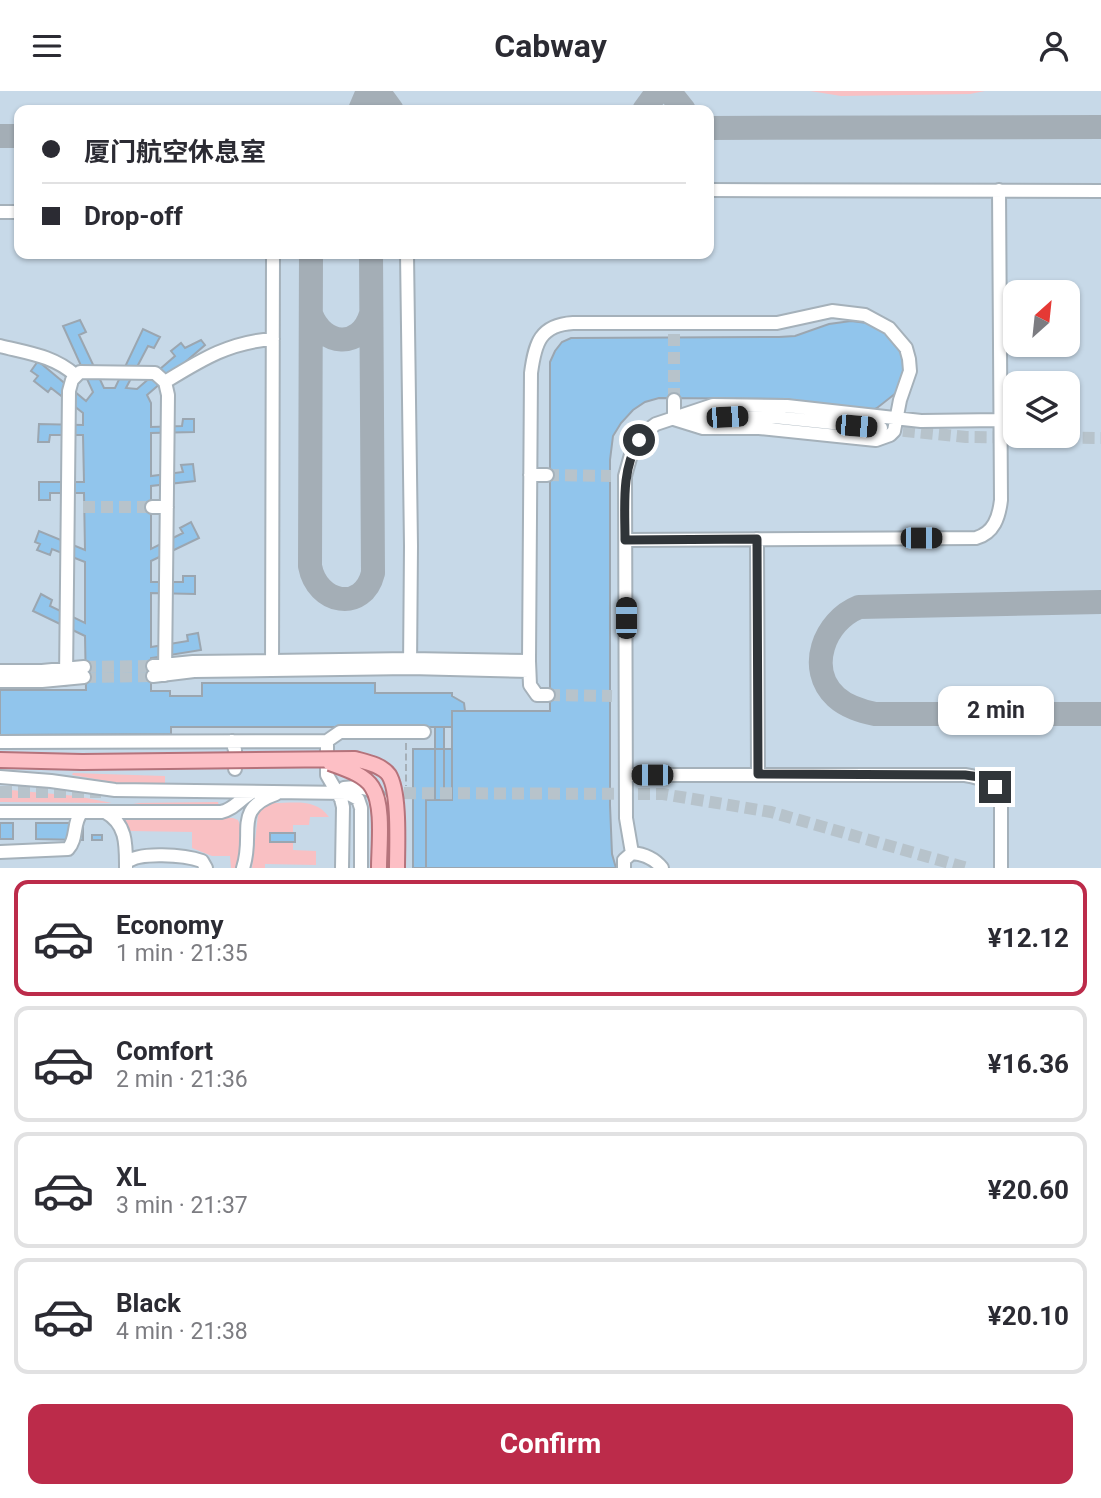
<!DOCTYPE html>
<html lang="en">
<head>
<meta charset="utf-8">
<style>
  body { margin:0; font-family:Roboto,"Noto Sans SC",sans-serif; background:#f2f2f3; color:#2b2b33; height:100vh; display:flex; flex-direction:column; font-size:26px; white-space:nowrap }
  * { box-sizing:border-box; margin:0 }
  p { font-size:23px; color:#7c7c81 }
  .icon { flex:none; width:38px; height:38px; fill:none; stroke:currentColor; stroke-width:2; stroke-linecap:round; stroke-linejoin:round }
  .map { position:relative; height:777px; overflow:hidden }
  .side { display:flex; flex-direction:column; background:#fff; flex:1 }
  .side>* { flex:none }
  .banner { position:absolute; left:14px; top:14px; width:700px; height:154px; border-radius:14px; box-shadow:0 2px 5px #0004; display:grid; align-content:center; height:154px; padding:0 28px; background:#fff }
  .needle { width:46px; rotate:27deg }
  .controls { position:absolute; left:1003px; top:189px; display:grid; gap:14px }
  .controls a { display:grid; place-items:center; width:77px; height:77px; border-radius:14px; background:#fff; box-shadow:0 2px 5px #0004; font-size:35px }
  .end { position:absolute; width:32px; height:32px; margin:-16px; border:9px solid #303539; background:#fff; box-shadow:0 0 0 4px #fff }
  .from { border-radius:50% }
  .bubble { position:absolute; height:49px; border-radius:14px; background:#fff; box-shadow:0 2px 5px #0004; font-size:23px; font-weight:700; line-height:49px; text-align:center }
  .car { position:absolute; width:21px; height:42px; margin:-21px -10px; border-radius:9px; box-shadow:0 0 5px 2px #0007; background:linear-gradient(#222 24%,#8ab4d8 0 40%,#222 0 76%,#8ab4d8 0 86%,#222 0) }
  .banner b { display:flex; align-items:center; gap:24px; height:66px; font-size:26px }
  .banner b+b { border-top:2px solid #e1e1e2 }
  .banner i { width:18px; height:18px; background:#2b2b33 }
  ul { padding:12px 0 0; list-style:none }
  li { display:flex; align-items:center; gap:21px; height:116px; margin:0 14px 10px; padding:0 14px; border:4px solid #e1e1e2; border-radius:14px }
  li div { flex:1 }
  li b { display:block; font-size:26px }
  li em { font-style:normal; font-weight:700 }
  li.active { border-color:#bc2b4a }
  li>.icon { width:63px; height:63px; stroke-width:1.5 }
  .action { display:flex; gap:14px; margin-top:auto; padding:14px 28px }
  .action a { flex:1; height:80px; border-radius:14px; background:#bc2b4a; color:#fff; font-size:28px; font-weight:700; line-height:80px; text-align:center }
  header { display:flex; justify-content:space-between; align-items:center; height:91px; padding:0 28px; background:#fff; font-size:32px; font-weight:700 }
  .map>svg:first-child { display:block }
  .built { fill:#c7d9e8; fill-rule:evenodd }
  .green { fill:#f9c0c3 }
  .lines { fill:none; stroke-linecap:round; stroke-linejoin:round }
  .taxiway { stroke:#a4aeb6; stroke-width:24 }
  .building { fill:#91c5ec; stroke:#9ba6b0; stroke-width:2 }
  .minor-tunnel { stroke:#b7c3cb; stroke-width:12; stroke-dasharray:12 6; stroke-linecap:butt }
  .minor-casing { stroke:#a5b1ba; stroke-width:16 }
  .major-casing { stroke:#b5737b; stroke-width:18 }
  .path { stroke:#a5afb7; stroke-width:2; stroke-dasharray:7 3.5; stroke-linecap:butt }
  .minor { stroke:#fff; stroke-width:12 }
  .major { stroke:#fdbfc5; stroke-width:14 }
  .major-bridge-casing { stroke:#b5737b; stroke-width:18; stroke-linecap:butt }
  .major-bridge { stroke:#fdbfc5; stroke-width:14 }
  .route { stroke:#303539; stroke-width:9 }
</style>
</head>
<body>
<header><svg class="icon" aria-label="menu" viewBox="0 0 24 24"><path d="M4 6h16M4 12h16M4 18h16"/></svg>Cabway<svg class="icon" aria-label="person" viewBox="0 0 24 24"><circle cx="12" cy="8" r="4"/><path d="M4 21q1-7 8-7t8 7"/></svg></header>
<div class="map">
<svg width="1101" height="777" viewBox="0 0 1101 777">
  <rect width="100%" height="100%" fill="#d9e6ef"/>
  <path class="built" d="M0 0H1101V777H0ZM19 19H709V163H19ZM1015 201H1068V254H1015ZM1015 292H1068V345H1015Z"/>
  <path class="green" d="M810 0H985L970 3 841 5Z
    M73 682 165 685V693H124L72 684Z
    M0 698 76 705 112 712 0 711Z
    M218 711 219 715H153L133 712Z
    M274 712C294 712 316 707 329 726H310L309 734H293V759L316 760V774L265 773V777H252L258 724 263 715Z
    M130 727H233L238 729C245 742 242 763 236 777H231L230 765H212L192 757V741L130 740 125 729Z"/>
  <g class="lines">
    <path class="taxiway" d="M378 0 392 19
      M669 0 684 19
      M360 19 368 0
      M644 19 658 0
      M709 37 1101 36
      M0 45H19
      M311 163 310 475C317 513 363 522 373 482L371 163
      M311 223C323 255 360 259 371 223
      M1101 511 859 516C824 530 806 578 836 606 847 616 861 620 875 623H1101"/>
  </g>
  <path class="building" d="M80 229 86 241 79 244 104 297H115L143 238 160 246 154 257 148 255 126 297 137 298 175 265 171 260 181 252 185 257 201 249 205 254 147 304 151 312V336L182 335 183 328H194V341L151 342V385L183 381 181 374 193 373 195 390 151 395V458L183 442 180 437 191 431 199 447 151 470V491H183V485H195V503L151 502V556L188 550 187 544 198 542 201 559 151 567V600H170V605H202V592H375V602H452V605L464 612 465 620H452V636H171V643L0 644V599H86L85 545 33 520 41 503 52 509 50 515 85 532V471L52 458 50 464 37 459 40 453 35 451 39 440 85 459 84 402H50V409H39V391H84L83 344H50L49 351H38L39 333 83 334V322L51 297 48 301 34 290 38 285 31 280 38 270 86 310 93 301 63 235Z
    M851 230 867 232 892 244 907 271 896 302 877 317 869 321 826 320 803 311 786 308 659 307 645 311 633 319 621 332 613 345 610 369V714L612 763 616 777H426V709H452V620H550V271L555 260 562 251 571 247 779 246 795 245 829 233Z
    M435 636H444V709H435Z
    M413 658H452V709H426V777H413Z
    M0 732H13V748H0Z
    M36 732H83V749L36 748Z
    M270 742H295V751H270Z
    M92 744H102V749H92Z"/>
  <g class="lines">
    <path class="minor-tunnel" d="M674 243V309
      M885 338 966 346 1101 347
      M547 384 611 385
      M83 416H152
      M84 576 153 575
      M84 586 153 585
      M548 604 612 605
      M0 701H101
      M368 702 663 703 771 721 967 777"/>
    <defs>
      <path id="minor" d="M709 99 1101 100
        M0 121H19
        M407 163 411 455 410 577
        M0 255C28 262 54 265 75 284
        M165 291C201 269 229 251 273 248
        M674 309V328
        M685 328 774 326 881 337
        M530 384H547
        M152 416H167
        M757 448 758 683
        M626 449 976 447C994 442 999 426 1001 409L999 99
        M153 575 193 571 410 568 529 570
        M272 579 273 163
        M0 580H42L84 576
        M153 585 194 580 410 577 529 580
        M66 588 69 300 72 289 80 281 155 282 165 291 168 304 165 584
        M0 590H42L84 586
        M548 604H537L530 594 529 570 531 282C535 252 540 234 573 232H777L832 220 865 224 889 237 906 257 909 268 910 280 900 309 894 340 890 344 876 349 759 337H703L674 328
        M232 650 235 659V678
        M327 650 340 641H424
        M0 651 327 650V684L341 708 343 716 342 777
        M626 684H965C984 687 996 692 1001 713V777
        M0 686 51 690 115 699 347 702 358 708 361 717V777
        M344 697C398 689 388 741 388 777
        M0 721H221C233 719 241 707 253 701
        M105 721C127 733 126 754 126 777
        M0 761 68 758C78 747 72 732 82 721
        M632 762 626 727 625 385 632 360 649 338 656 333 713 314 787 315 921 330 1000 329
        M126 772C138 760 185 764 202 770L206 777
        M243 777C255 742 232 718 276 703
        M624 777V769L632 762C644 763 654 767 662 777"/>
      <path id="major" d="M0 669 82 671"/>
    </defs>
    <use href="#minor" class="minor-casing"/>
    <use href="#major" class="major-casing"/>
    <path class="path" d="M406 652V695"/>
    <use href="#minor" class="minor"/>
    <use href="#major" class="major"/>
    <defs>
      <path id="major-bridge" d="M82 671 355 668C366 671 382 674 389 684 400 702 397 756 397 777
        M330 672C343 677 364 683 372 696 384 714 379 755 379 777"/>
    </defs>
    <use href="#major-bridge" class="major-bridge-casing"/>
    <use href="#major-bridge" class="major-bridge"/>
  </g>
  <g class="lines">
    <path class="route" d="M639 349C621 380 625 414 625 449L757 448 758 683 965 684 980 686 995 696"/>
  </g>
</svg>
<div class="controls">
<a><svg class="needle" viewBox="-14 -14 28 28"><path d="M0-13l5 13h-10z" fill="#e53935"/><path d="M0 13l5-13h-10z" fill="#7c7c81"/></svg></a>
<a><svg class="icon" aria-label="layers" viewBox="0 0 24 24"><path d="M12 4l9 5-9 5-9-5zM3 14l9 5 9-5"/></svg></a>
</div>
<i class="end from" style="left:639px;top:349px"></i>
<i class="end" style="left:995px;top:696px"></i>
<div class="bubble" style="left:938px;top:595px;width:116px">2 min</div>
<i class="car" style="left:727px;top:326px;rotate:87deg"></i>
<i class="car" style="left:856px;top:335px;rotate:95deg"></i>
<i class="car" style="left:921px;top:447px;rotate:90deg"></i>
<i class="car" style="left:626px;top:527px;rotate:0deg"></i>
<i class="car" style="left:652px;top:684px;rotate:270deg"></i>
<div class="banner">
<b><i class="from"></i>厦门航空休息室</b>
<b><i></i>Drop-off</b>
</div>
</div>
<section class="side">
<ul>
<li class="active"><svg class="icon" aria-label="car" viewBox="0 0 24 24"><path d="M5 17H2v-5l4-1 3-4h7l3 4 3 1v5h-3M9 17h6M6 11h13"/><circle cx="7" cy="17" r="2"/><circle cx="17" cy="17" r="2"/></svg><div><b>Economy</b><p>1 min · 21:35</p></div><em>¥12.12</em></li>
<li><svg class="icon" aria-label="car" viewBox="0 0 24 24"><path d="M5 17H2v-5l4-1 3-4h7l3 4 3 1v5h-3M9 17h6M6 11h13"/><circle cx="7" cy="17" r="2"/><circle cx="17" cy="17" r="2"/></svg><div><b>Comfort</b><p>2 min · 21:36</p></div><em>¥16.36</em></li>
<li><svg class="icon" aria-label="car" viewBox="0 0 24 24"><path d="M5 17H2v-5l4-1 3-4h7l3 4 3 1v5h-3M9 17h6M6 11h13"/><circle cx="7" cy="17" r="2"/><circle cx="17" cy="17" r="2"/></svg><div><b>XL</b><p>3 min · 21:37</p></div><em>¥20.60</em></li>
<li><svg class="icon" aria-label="car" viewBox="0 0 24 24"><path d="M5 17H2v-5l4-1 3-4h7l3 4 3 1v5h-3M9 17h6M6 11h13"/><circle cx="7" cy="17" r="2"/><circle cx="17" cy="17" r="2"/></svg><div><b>Black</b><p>4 min · 21:38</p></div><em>¥20.10</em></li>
</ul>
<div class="action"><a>Confirm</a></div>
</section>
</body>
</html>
